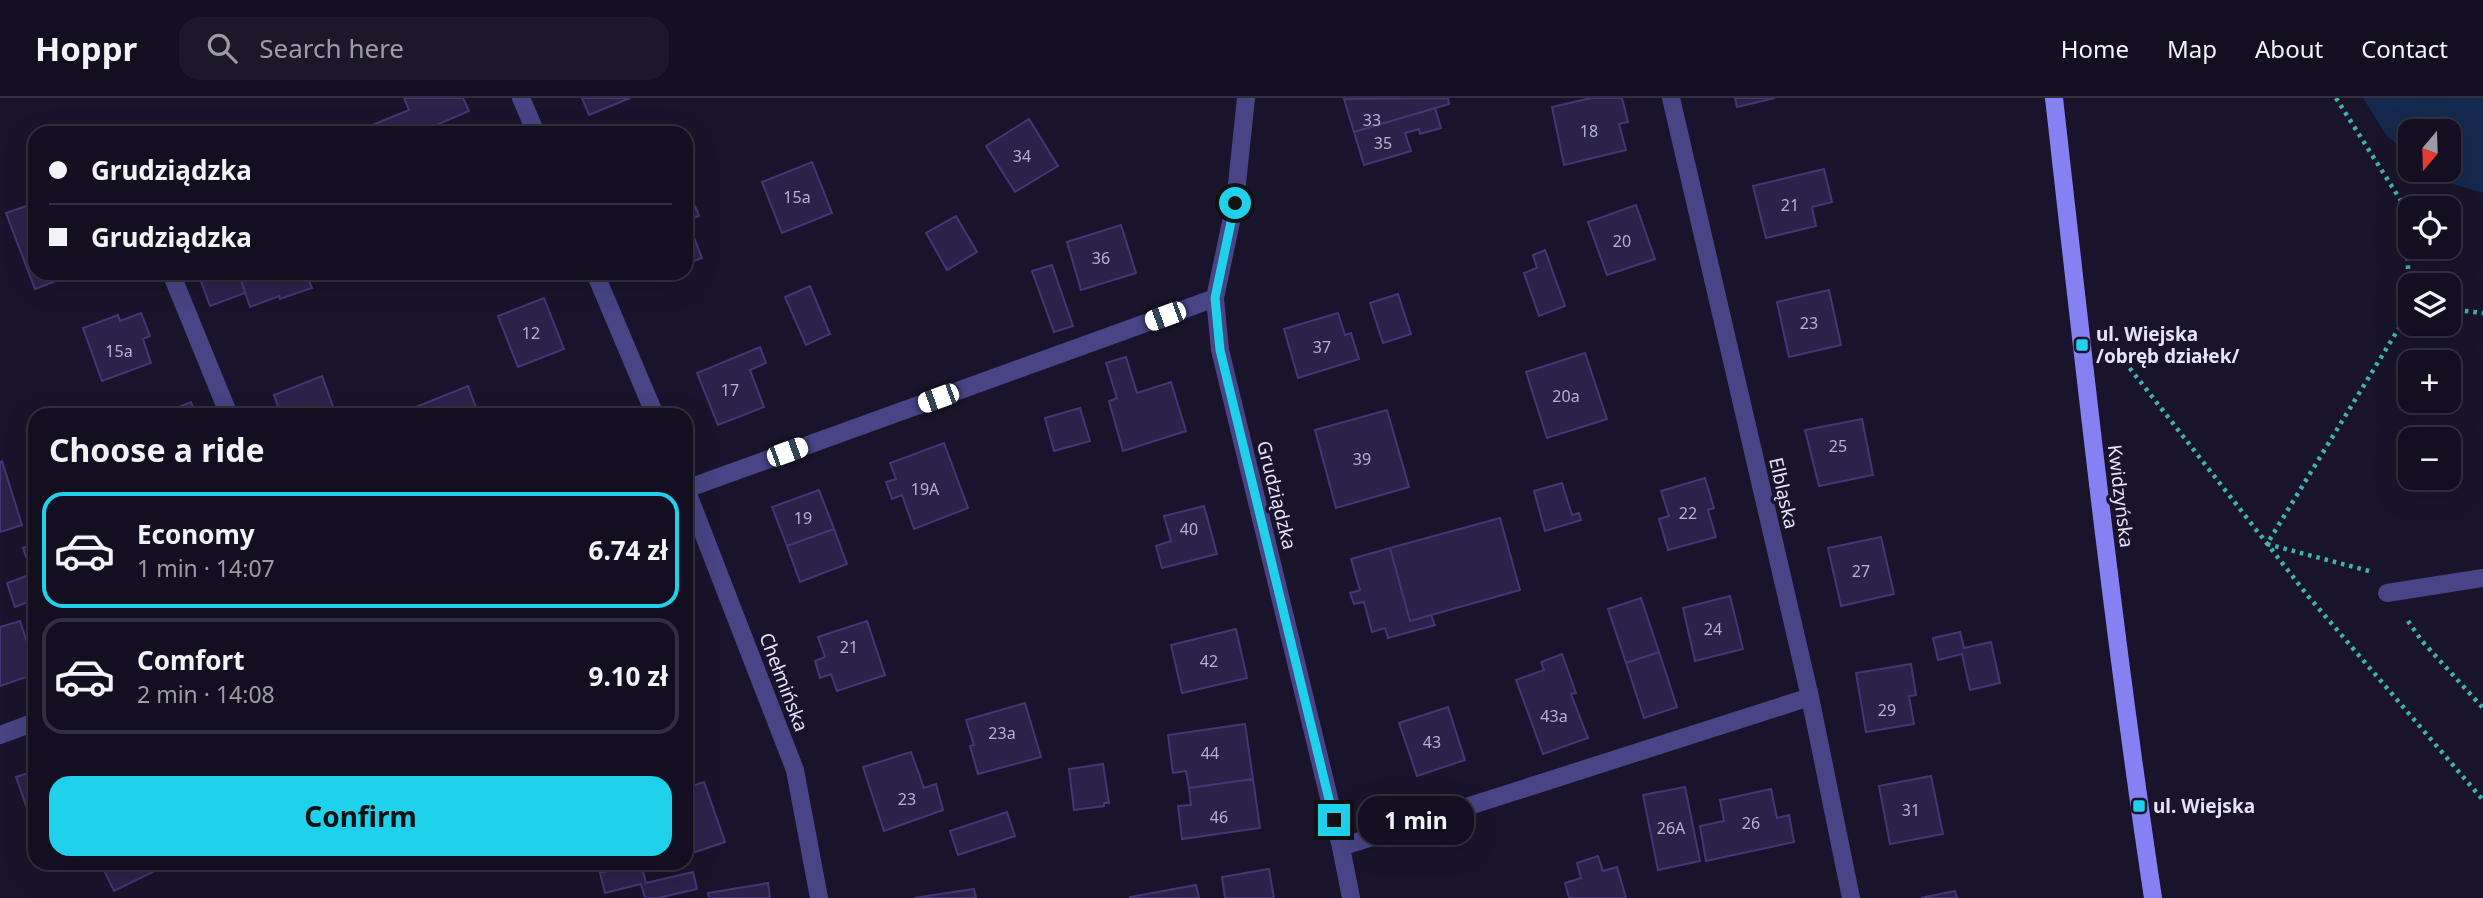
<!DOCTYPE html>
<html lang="en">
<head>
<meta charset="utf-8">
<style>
  body { margin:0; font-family:"Noto Sans",sans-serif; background:#1c1829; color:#f1f3f6; height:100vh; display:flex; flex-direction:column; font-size:26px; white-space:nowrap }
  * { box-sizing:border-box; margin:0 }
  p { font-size:23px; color:#9d9ca5 }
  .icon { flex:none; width:38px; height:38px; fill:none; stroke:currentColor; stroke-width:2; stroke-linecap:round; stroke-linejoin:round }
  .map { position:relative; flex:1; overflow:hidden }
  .panel { position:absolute; left:28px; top:310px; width:665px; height:462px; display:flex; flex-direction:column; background:#130f20; border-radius:21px; box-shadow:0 7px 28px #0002,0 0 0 2px #322f3e }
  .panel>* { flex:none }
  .hud { position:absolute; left:28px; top:28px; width:665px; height:154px; border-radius:21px; box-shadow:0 7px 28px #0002,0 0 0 2px #322f3e; display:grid; align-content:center; height:154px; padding:0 21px; background:#130f20 }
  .needle { width:46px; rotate:199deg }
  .controls { position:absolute; left:2398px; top:21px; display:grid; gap:14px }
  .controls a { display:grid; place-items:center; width:63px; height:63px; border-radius:14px; background:#130f20; box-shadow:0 7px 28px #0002,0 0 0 2px #322f3e; font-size:35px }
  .end { position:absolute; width:32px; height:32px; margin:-16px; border:9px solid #1fd1ea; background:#111; box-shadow:0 0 0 4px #111 }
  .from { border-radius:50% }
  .bubble { position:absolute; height:49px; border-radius:21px; background:#130f20; box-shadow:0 7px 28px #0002,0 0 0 2px #322f3e; font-size:23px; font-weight:700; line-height:49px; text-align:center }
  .car { position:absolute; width:21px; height:42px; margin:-21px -10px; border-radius:9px; box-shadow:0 0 5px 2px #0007; background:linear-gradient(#fff 24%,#345 0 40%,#fff 0 76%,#345 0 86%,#fff 0) }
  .hud b { display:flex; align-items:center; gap:24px; height:66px; font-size:26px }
  .hud b+b { border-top:2px solid #322f3e }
  .hud i { width:18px; height:18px; background:#f1f3f6 }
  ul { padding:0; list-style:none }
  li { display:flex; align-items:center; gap:21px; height:116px; margin:0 14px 10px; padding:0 7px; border:4px solid #322f3e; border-radius:21px }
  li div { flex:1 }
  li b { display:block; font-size:26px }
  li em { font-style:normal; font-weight:700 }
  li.selected { border-color:#1fd1ea }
  li>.icon { width:63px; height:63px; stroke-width:1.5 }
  h2 { padding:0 21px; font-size:32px; line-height:84px }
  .primary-button { display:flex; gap:14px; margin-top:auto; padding:14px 21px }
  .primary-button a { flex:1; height:80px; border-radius:21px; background:#1fd1ea; color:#111; font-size:28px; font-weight:700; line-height:80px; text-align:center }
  header { display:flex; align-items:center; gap:42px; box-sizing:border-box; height:98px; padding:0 35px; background:#130f20; border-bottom:2px solid #322f3e }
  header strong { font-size:33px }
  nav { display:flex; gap:38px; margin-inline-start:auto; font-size:24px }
  .search { width:490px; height:63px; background:#1c1829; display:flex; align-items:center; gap:18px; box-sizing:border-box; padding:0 24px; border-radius:21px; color:#9d9ca5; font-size:26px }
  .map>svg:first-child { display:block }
  .water { fill:#15294e }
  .building { fill:#2b224a; stroke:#443674; stroke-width:2 }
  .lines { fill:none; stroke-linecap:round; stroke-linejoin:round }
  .path { stroke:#3db4af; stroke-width:4.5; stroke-dasharray:3.5 5; stroke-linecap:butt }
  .lane { stroke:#484485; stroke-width:18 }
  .street { stroke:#484485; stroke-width:18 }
  .secondary { stroke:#8681f3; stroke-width:18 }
  .route { stroke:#1fd1ea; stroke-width:9 }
  .poi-dot { fill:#1fd1ea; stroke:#19142b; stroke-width:2.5 }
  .labels { text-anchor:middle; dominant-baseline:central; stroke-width:7; stroke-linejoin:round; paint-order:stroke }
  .number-label { font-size:16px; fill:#b6b1d0 }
  .poi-label { font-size:19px; font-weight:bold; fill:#e5e1fc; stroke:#19142b; text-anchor:start }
  .street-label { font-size:19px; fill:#e5e1fc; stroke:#19142b }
</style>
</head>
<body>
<header>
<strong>Hoppr</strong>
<div class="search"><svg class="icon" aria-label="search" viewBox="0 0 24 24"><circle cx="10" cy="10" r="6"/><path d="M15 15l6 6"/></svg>Search here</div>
<nav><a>Home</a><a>Map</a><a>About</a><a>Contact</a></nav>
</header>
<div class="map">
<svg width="2483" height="800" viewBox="0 0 2483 800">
  <rect width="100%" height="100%" fill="#19142b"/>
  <path class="water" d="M2363 0H2483V95L2443 83 2429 72H2448V33H2410V56L2387 38Z"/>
  <path class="building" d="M404 0H463L469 13 418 35H374L370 28 409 12Z
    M582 0H630L589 17Z
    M1448 0 1449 6 1354 34 1344 1Z
    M1591 0H1622L1628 24 1619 26 1626 52 1564 67 1552 9Z
    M1735 0H1775L1737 9Z
    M1435 10 1441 30 1420 36 1419 31 1405 35 1411 53 1364 67 1354 34Z
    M1029 21 1058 68 1015 94 986 48Z
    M812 64 832 115 782 135 762 84Z
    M1824 71 1832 104 1812 109 1816 128 1766 140 1753 88Z
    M689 94 699 118 687 122 702 160 686 166V95Z
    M35 105V175H77L35 191 6 115Z
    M1636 107 1655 161 1607 177 1588 124Z
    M956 118 977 154 947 172 926 135Z
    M1121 127 1136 175 1081 192 1067 144Z
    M1545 152 1565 208 1539 218 1524 175 1537 170 1533 157Z
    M1052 167 1073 228 1054 234 1032 173Z
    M198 175H239L245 195 210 208Z
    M239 175H306L312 190 280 201 279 198 250 209Z
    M810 188 830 236 806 247 785 199Z
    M1829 192 1841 247 1789 259 1777 204Z
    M1398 196 1411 236 1383 245 1370 205Z
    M544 200 564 251 518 269 498 218Z
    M141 215 150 238 143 241 151 265 102 283 83 230 118 217 120 223Z
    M1338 215 1345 237 1351 235 1359 261 1298 280 1284 231Z
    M760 249 766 265 750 272 764 309 718 327 697 275Z
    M1585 255 1607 321 1547 340 1526 274Z
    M1126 259 1137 295 1171 284 1186 333 1123 353 1109 303 1117 300 1106 265Z
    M322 278 336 317H281L274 297Z
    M468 288 478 315 473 317H396Z
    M191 304 196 317H159Z
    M1080 310 1090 343 1054 353 1045 320Z
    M1387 312 1409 389 1336 410 1315 332Z
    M1862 321 1873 377 1819 388 1805 332Z
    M944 345 968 410 914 431 902 397 892 401 886 384 896 381 890 365Z
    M2 363 22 427 0 434V364Z
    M1705 380 1714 410 1708 412 1716 439 1668 452 1659 421 1669 418 1661 393Z
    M1562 385 1572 417 1579 415 1581 422 1545 433 1534 393Z
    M819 392 834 431 787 448 772 409Z
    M1204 408 1217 456 1162 470 1156 448 1171 443 1164 418Z
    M1500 420 1520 492 1410 523 1390 450Z
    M834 431 847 466 800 484 787 448Z
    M1881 439 1894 496 1841 508 1828 450Z
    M35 446V475L32 476 23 450Z
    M1390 450 1410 523 1431 517 1435 527 1388 540 1385 530 1372 534 1364 504 1354 506 1350 495 1360 492 1351 461Z
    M35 475V501L15 509 7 485Z
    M1730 498 1743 551 1695 563 1683 510Z
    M1641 500 1659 554 1626 565 1608 511Z
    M20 523 35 569V576L0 588V529Z
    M867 523 885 577 837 593 831 576 820 580 815 563 825 559 818 539Z
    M1236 531 1247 580 1182 595 1171 547Z
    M1960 534 1964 550 1991 544 2000 585 1970 592 1962 556 1938 562 1933 540Z
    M1659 554 1677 609 1644 620 1626 565Z
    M1562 556 1576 595 1571 596 1588 640 1543 656 1516 582 1544 572 1541 564Z
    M1911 566 1916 597 1909 598 1914 626 1866 634 1856 575Z
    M1025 605 1041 659 978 676 970 648 974 647 966 622Z
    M1448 609 1465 662 1417 678 1399 625Z
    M1245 626 1253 681 1189 690 1186 673 1173 675 1168 637Z
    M911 654 924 690 936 686 943 712 884 733 863 669Z
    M1103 666 1109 705H1104V708L1074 712 1069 671Z
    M35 673V730H34L16 679Z
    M1931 678 1943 736 1890 746 1879 688Z
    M1253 681 1260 730 1182 741 1178 708 1191 707 1189 690Z
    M704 684 725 744 686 757V690Z
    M1685 689 1700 763 1658 772 1643 697Z
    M1771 691 1777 720 1789 717 1794 744 1706 763 1700 728 1724 723 1720 702Z
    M1007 714 1015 738 958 757 950 733Z
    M1598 758 1603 773 1617 769 1626 800H1569L1565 785 1581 780 1577 765Z
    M104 765H164L165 768 114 793 101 766Z
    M641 765 646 785 693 774 697 791 658 800H645L641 786 605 795 600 775Z
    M1269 771 1274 800H1225L1222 779Z
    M768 785 770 800H709L708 795Z
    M1196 787 1199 800H1130V799Z
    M974 791 976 800H914Z
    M1955 793 1957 800H1921Z"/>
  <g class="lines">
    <path class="path" d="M2336 0 2403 106 2410 195
      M2448 211 2483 215
      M2114 250 2308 498 2483 702
      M2369 473 2267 446 2410 212
      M2408 523 2422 543 2483 610"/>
    <path class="lane" d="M171 175 229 317
      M686 391 1215 200
      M2387 495 2483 480
      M0 637 35 624"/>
    <path class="street" d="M521 0 536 35
      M1246 0 1235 105 1215 200 1220 252 1341 749 1351 800
      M1671 0 1810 599 1851 800
      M595 175 655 317
      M686 391 795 672 819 800
      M1341 749 1810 599"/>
    <path class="secondary" d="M2054 0C2084 267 2113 534 2153 800"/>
  </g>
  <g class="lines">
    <path class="route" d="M1235 105 1215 200 1220 252 1334 722"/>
  </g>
  <g class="poi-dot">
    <rect x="2075" y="240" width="14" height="14" rx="3.5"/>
    <rect x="2132" y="701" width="14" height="14" rx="3.5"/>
  </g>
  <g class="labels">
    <g class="number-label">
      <text x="1372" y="22">33</text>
      <text x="1589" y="33">18</text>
      <text x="1383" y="45">35</text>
      <text x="1022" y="58">34</text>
      <text x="797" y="99">15a</text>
      <text x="1790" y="107">21</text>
      <text x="1622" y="143">20</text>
      <text x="1101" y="160">36</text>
      <text x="1809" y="225">23</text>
      <text x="531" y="235">12</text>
      <text x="1322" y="249">37</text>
      <text x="119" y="253">15a</text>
      <text x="730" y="292">17</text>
      <text x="1566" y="298">20a</text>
      <text x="1838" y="348">25</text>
      <text x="1362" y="361">39</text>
      <text x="925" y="391">19A</text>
      <text x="1688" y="415">22</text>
      <text x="803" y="420">19</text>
      <text x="1189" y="431">40</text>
      <text x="1861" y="473">27</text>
      <text x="1713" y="531">24</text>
      <text x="849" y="549">21</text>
      <text x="1209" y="563">42</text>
      <text x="1887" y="612">29</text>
      <text x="1554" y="618">43a</text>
      <text x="1002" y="635">23a</text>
      <text x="1432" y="644">43</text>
      <text x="1210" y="655">44</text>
      <text x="907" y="701">23</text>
      <text x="1911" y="712">31</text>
      <text x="1219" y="719">46</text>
      <text x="1751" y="725">26</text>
      <text x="1671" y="730">26A</text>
    </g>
    <g class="poi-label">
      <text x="2096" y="236">ul. Wiejska<tspan x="2096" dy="22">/obręb działek/</tspan></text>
      <text x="2153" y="708">ul. Wiejska</text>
    </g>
    <g class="street-label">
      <text transform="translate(1784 395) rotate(77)">Elbląska</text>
      <text transform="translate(1277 397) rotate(76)">Grudziądzka</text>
      <text transform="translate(2121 398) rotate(83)">Kwidzyńska</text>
      <text transform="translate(784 584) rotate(69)">Chełmińska</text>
    </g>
  </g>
</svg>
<div class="controls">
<a><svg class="needle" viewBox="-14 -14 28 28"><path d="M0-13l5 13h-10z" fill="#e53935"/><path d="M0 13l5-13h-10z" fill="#9d9ca5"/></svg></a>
<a><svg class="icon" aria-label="locate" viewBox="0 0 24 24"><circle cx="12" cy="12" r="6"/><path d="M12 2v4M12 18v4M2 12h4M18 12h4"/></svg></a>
<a><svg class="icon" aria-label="layers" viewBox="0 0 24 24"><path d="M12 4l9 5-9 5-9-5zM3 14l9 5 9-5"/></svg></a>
<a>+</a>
<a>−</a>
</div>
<i class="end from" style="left:1235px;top:105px"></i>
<i class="end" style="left:1334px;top:722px"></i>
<div class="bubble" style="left:1358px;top:698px;width:116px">1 min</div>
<i class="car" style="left:1165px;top:218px;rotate:250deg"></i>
<i class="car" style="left:938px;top:300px;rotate:250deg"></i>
<i class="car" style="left:787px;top:354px;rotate:70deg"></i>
<div class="hud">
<b><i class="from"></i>Grudziądzka</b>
<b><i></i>Grudziądzka</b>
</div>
<section class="panel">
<h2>Choose a ride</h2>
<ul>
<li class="selected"><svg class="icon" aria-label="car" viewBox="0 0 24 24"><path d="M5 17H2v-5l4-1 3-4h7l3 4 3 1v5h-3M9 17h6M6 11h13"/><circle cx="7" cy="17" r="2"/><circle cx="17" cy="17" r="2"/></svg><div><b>Economy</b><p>1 min · 14:07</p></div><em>6.74 zł</em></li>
<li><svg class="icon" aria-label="car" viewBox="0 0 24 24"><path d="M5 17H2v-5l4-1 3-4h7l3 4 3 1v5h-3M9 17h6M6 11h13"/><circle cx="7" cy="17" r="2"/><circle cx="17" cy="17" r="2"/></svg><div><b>Comfort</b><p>2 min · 14:08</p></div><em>9.10 zł</em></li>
</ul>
<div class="primary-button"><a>Confirm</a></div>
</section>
</div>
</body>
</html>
